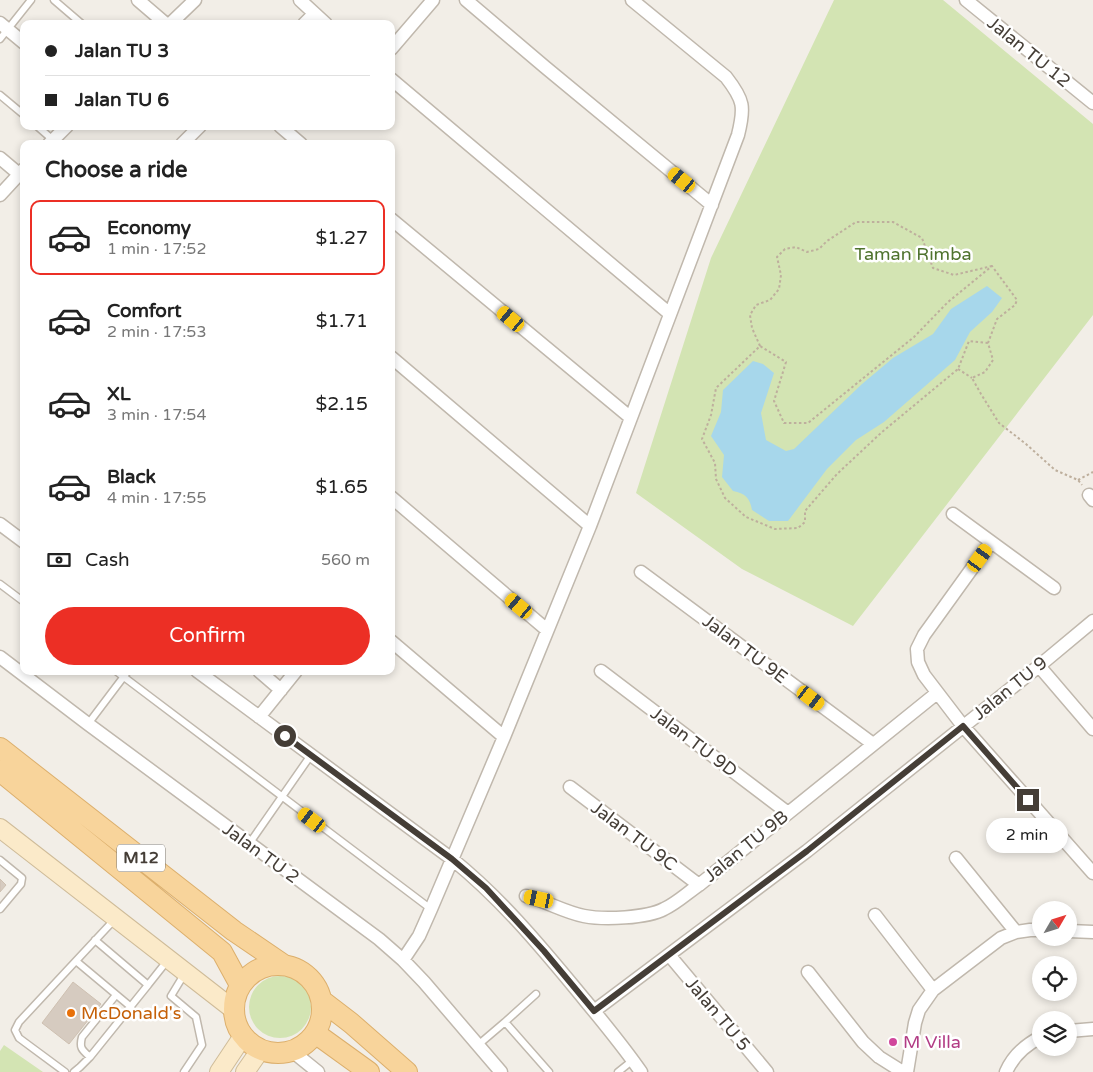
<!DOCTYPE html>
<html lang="en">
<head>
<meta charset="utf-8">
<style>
  body { margin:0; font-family:"Varela Round",sans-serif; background:#f2f2f2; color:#222; height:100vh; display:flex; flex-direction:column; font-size:19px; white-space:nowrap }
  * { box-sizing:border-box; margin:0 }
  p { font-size:16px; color:#767676 }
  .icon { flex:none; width:28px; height:28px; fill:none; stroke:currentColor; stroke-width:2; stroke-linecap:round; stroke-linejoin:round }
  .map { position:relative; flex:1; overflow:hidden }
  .drawer { position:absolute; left:20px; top:140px; width:375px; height:535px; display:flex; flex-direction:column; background:#fff; border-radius:10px; box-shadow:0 2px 8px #0003 }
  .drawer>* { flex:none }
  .hud { position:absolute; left:20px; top:20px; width:375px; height:110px; border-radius:10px; box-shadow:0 2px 8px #0003; display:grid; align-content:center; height:110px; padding:0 25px; background:#fff }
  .needle { width:32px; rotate:51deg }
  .tools { position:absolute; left:1032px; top:901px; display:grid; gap:10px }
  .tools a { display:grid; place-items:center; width:45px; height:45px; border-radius:50%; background:#fff; box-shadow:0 2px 8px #0003; font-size:25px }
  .end { position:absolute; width:22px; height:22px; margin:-11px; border:6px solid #453e37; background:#fff; box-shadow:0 0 0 2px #fff }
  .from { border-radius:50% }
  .bubble { position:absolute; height:35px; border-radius:18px; background:#fff; box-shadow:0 2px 8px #0003; font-size:16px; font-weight:600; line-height:35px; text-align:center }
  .car { position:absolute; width:15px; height:30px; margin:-15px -8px; border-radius:6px; box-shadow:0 0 4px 1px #0007; background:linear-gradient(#f5c518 24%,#345 0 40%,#f5c518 0 76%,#345 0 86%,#f5c518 0) }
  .hud b { display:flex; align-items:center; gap:18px; height:48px; font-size:19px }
  .hud b+b { border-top:1px solid #e0e0e0 }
  .hud i { width:12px; height:12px; background:#222 }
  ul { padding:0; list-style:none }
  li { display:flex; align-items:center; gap:15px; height:75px; margin:0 10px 8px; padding:0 15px; border:2px solid transparent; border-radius:10px }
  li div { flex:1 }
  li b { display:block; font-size:19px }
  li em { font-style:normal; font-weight:600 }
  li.current { border-color:#ec2f25 }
  li>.icon { width:45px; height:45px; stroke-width:1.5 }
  h2 { padding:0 25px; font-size:22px; line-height:60px }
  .pay { display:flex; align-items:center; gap:12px; height:55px; padding:0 25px; font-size:19px }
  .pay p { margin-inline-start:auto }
  .cta { display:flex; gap:10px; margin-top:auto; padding:10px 25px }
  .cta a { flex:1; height:58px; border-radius:30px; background:#ec2f25; color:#fff; font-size:20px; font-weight:600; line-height:58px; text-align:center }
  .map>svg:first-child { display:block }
  .green { fill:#d3e4b3 }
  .water { fill:#a7d7eb }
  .building { fill:#d6cbc0; stroke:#cec0b1 }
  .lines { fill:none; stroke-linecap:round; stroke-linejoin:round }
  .lane-casing { stroke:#c0b8ad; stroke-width:9 }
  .street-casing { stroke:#c0b8ad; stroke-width:15 }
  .secondary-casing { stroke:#cfbc99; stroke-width:20 }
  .primary-casing { stroke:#dcaf6c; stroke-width:22 }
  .path { stroke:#beaf9d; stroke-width:2; stroke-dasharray:2.5 2.5; stroke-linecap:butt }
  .lane { stroke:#fff; stroke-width:6 }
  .street { stroke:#fff; stroke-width:12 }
  .secondary { stroke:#fbeac9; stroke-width:18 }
  .primary { stroke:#f8d49b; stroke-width:20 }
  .route { stroke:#453e37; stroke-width:6 }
  .food-dot { fill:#e8710a; stroke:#fff; stroke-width:2 }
  .hotel-dot { fill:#d1479c; stroke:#fff; stroke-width:2 }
  .labels { text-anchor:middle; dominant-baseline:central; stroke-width:5; stroke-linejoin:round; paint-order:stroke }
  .shield { fill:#fff; stroke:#7d7873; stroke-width:1 }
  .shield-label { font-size:16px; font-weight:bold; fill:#453e37 }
  .street-label { font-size:18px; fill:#453e37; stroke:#fff }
  .park-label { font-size:18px; fill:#4f732e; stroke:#fff }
  .food-label { font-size:18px; fill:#c56008; stroke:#fff; text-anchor:start }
  .hotel-label { font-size:18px; fill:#b23c85; stroke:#fff; text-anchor:start }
</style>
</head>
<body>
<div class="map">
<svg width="1093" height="1072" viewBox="0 0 1093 1072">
  <rect width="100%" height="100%" fill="#f2eee7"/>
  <path class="green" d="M834 0H943L1093 124V315L853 626 742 569 636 493 711 258Z
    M249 1007a31 31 0 1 1 62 0a31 31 0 1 1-62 0Z
    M4 1045 43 1072H0V1051Z"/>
  <path class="water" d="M987 286 1002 298 992 312 970 332 955 360 884 422 856 440 827 469 788 521H769L752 510C750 498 745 493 733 491L722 477 724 455 711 436 721 412 723 390 753 361 763 364 774 373 761 413 766 440 786 451 794 449 862 384 893 358 933 334 951 309Z"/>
  <path class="building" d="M0 879 6 885 0 892Z
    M73 982 101 1004 69 1044 42 1023Z"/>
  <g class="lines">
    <defs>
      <path id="lane" d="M54 0 82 24
        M0 39 31 0
        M0 95 24 115
        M37 126 53 140
        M0 584 24 602
        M116 671 431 909
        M88 724 128 671
        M249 844 311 755
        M0 860 22 878 21 884 0 909
        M76 961 131 1007
        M148 985 167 961
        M536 994 505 1022 549 1072
        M478 1045 505 1022
        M90 1057C82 1050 79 1048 82 1037L116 995
        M65 1072 19 1038 15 1030 19 1022 115 919
        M74 1072 80 1067 90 1057 148 985 95 940
        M184 1072 202 1045 196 1017 171 996 185 973
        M618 1072 633 1060"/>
      <path id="street" d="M138 0 166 24
        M300 0 326 24
        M466 0 545 67 712 205
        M966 0 1093 103
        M0 23 24 43
        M170 24 195 0
        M304 24 314 14
        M391 49 433 0
        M391 79 670 314
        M280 126 301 144
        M49 144 67 126
        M182 144 200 126
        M0 158 19 174
        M0 195 24 169
        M391 219 631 418
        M391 357 590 526
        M1089 495 1093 500
        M391 497 547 630
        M953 514 1054 588
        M0 524 24 542
        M991 542 924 635 917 649 918 662 924 675 963 726 1093 873
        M641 572 873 744
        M391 641 504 737
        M0 657 88 724 379 939 403 960 424 982 501 1072
        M1039 666 1093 729
        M197 671 452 859C499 897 537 942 575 988 598 1016 621 1043 641 1072
        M259 671 281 690
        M601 671 788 813
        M259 717 296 671
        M570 787 699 885
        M956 858 1016 932
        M526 896C546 901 564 912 584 916 604 920 647 918 664 909 677 903 687 893 699 885L937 693
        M875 915 933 990
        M1069 931 1093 932
        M670 956 767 1072
        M403 960 419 936 431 909 504 737 590 526 738 135C745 107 744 100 726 77L632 0
        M808 972 863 1042 879 1057 903 1072
        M594 1011 807 851 1039 666 1093 621
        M1069 1031 1093 1029
        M292 1051 318 1072
        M907 1072 915 1023 919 1010 933 990 1001 938 1016 932 1030 930H1041
        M1006 1072C1013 1056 1027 1044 1041 1037"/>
      <path id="secondary" d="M0 828 234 1010
        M219 1072 243 1036
        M245 1072 261 1049"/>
      <path id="primary" d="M0 748 234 931 284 965
        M0 771 222 952 240 985
        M234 1009a44 44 0 1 1 88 0a44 44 0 1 1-88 0Z
        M321 1000 351 1023 407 1072
        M315 1033 369 1072"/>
    </defs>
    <use href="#lane" class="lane-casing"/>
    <use href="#street" class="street-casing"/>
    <use href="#secondary" class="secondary-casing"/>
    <use href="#primary" class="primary-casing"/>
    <path class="path" d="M988 343 969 341 958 369 882 432 837 474 805 511V522L798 528 775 529 746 517 725 498 716 479 715 463 702 439 711 415 716 388 760 346 786 362 774 401 784 423H808L914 337 948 302 992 266 1017 300 1015 305 997 319 988 343 993 360 985 372 972 378 981 394 999 423 1026 444 1055 470 1078 480 1082 485
      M760 346 752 328 750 315 756 305 770 300 779 289 781 275 777 257 785 249 796 247 807 252 819 249 827 241 856 222H893L922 238 933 268 954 275 992 266
      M958 369 972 378
      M1078 480 1093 472"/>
    <use href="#lane" class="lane"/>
    <use href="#street" class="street"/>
    <use href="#secondary" class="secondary"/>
    <use href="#primary" class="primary"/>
  </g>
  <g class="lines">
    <path class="route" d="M285 736 452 859 486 888 544 951 594 1011 807 851 963 726 1028 800"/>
  </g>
  <circle class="food-dot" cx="71" cy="1013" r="5"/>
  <circle class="hotel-dot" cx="893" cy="1042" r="5"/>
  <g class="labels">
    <rect class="shield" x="117" y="844.5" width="48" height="27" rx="4"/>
    <g class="shield-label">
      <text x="141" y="858">M12</text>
    </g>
    <g class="street-label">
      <text transform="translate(1029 52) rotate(39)">Jalan TU 12</text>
      <text transform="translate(745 649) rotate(37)">Jalan TU 9E</text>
      <text transform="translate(1010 688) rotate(-39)">Jalan TU 9</text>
      <text transform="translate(694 742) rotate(37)">Jalan TU 9D</text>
      <text transform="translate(634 836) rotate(37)">Jalan TU 9C</text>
      <text transform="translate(746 846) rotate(-39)">Jalan TU 9B</text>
      <text transform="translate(261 853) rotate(36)">Jalan TU 2</text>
      <text transform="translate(718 1014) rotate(50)">Jalan TU 5</text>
    </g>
    <g class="park-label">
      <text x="913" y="254">Taman Rimba</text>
    </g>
    <g class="food-label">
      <text x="81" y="1013">McDonald's</text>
    </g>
    <g class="hotel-label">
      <text x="903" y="1042">M Villa</text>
    </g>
  </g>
</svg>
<div class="tools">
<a><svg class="needle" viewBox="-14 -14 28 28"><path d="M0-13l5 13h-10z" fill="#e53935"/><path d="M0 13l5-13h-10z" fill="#767676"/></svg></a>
<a><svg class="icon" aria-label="locate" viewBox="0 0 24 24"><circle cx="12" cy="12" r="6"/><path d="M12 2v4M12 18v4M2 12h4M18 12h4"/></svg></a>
<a><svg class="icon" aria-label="layers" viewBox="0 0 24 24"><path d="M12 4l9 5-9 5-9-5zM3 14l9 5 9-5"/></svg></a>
</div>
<i class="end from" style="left:285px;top:736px"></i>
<i class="end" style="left:1028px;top:800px"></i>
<div class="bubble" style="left:986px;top:818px;width:82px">2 min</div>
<i class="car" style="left:682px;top:180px;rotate:309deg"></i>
<i class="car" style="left:511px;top:319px;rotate:310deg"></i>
<i class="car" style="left:980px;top:558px;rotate:36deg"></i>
<i class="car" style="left:519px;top:606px;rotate:310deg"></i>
<i class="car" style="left:811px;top:698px;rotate:127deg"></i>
<i class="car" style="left:312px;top:820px;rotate:307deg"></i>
<i class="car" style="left:539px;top:899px;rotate:282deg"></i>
<div class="hud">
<b><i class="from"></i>Jalan TU 3</b>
<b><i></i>Jalan TU 6</b>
</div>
<section class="drawer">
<h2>Choose a ride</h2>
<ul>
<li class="current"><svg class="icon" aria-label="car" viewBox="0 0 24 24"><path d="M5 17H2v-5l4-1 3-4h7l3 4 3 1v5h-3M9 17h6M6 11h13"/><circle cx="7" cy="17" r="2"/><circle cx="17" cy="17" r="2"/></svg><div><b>Economy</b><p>1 min · 17:52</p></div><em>$1.27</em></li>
<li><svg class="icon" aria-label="car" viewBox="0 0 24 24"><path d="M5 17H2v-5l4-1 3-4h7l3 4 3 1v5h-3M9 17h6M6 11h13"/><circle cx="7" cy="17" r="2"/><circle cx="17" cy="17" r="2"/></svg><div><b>Comfort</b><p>2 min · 17:53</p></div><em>$1.71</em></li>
<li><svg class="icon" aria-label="car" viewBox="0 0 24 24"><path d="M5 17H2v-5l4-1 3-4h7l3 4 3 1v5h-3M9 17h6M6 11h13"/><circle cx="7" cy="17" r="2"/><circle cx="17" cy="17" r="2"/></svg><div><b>XL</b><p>3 min · 17:54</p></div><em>$2.15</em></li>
<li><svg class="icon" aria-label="car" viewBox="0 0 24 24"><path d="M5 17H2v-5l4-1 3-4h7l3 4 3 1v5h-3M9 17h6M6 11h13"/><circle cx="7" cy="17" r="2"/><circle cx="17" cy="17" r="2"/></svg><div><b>Black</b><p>4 min · 17:55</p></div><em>$1.65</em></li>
</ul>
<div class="pay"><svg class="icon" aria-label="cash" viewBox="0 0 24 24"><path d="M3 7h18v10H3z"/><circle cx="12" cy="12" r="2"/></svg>Cash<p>560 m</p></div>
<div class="cta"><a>Confirm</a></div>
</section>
</div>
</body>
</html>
